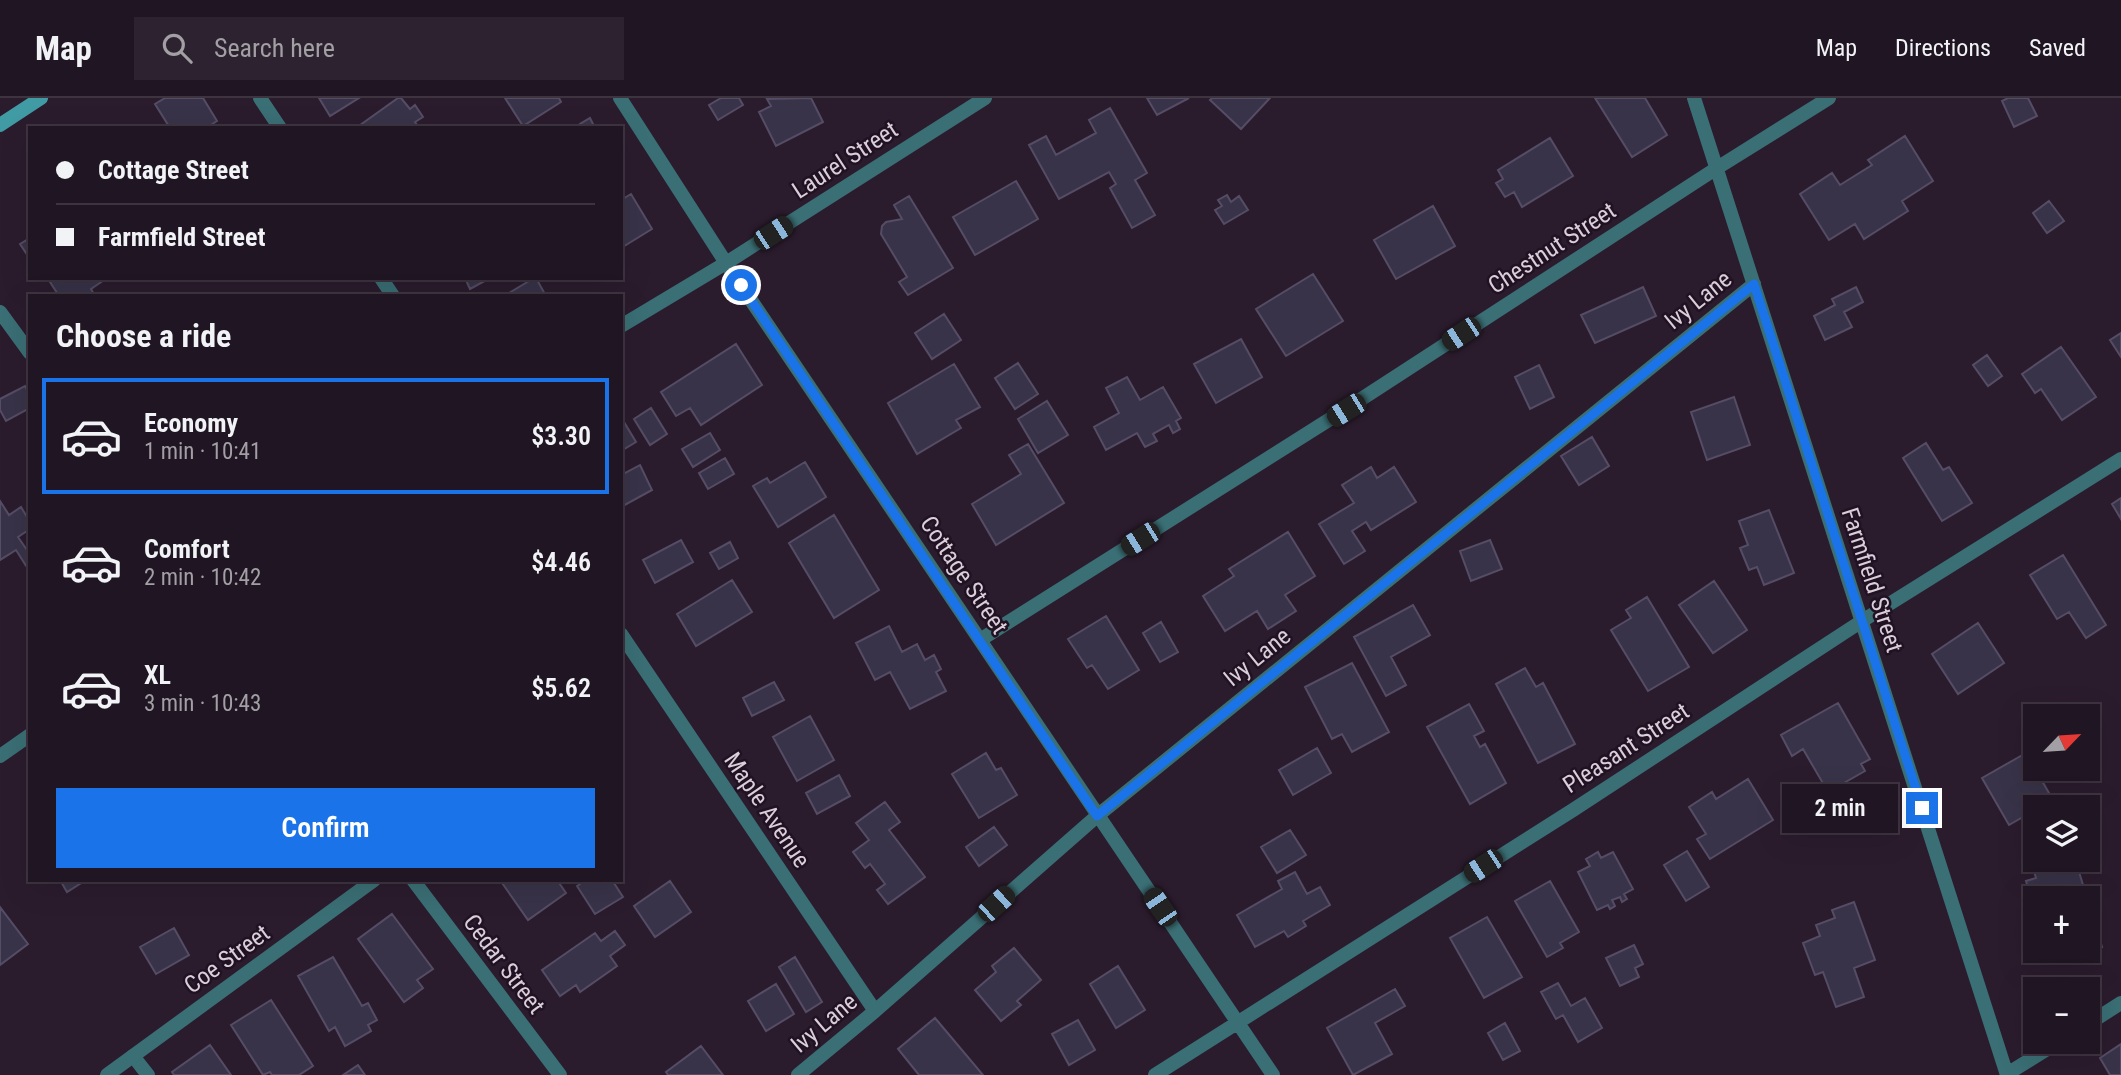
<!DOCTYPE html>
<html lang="en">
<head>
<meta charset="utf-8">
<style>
  body { margin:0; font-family:"Roboto Condensed",sans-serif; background:#2d222f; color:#f1f3f6; height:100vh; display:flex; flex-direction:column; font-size:26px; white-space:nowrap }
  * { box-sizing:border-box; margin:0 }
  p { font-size:23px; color:#a29fa5 }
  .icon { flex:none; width:38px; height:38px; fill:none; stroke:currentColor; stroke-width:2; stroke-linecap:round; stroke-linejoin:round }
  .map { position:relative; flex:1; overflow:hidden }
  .panel { position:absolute; left:28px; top:196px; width:595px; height:588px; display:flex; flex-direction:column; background:#201522; border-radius:0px; box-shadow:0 7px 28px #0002,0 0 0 2px #3d3440 }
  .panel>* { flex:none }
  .hud { position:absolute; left:28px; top:28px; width:595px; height:154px; border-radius:0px; box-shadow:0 7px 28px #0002,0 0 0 2px #3d3440; display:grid; align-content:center; height:154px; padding:0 28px; background:#201522 }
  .needle { width:46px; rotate:65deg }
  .controls { position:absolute; left:2023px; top:606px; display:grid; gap:14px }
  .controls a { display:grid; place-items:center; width:77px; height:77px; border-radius:0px; background:#201522; box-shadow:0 7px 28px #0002,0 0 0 2px #3d3440; font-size:35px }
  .end { position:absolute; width:32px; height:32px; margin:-16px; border:9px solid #1a73e8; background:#fff; box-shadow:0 0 0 4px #fff }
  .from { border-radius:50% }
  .bubble { position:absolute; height:49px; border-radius:0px; background:#201522; box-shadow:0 7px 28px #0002,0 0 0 2px #3d3440; font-size:23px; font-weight:600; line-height:49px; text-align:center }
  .car { position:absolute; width:21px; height:42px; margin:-21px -10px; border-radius:9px; box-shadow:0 0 5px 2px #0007; background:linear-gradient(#222 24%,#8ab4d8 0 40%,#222 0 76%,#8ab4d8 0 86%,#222 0) }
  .hud b { display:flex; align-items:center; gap:24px; height:66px; font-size:26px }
  .hud b+b { border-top:2px solid #3d3440 }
  .hud i { width:18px; height:18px; background:#f1f3f6 }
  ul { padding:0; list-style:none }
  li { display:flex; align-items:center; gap:21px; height:116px; margin:0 14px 10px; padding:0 14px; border:4px solid transparent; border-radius:0px }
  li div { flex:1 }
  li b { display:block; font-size:26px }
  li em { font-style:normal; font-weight:600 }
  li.active { border-color:#1a73e8 }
  li>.icon { width:63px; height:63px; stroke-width:1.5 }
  h2 { padding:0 28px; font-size:32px; line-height:84px }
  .cta { display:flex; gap:14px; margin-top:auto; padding:14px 28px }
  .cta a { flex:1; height:80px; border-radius:0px; background:#1a73e8; color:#fff; font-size:28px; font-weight:600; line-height:80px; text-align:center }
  header { display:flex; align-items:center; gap:42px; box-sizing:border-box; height:98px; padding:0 35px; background:#201522; border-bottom:2px solid #3d3440 }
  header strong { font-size:33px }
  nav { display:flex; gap:38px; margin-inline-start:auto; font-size:24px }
  .search { width:490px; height:63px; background:#2d222f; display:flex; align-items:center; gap:18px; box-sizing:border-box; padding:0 24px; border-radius:0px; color:#a29fa5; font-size:26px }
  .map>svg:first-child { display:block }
  .building { fill:#393349; stroke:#544d65; stroke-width:2 }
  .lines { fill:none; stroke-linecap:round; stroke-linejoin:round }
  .service { stroke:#3a6f75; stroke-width:14 }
  .minor { stroke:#3a6f75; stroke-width:14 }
  .secondary { stroke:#409ba5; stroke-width:14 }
  .route { stroke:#1a73e8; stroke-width:9 }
  .labels { text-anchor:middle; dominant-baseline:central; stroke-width:5; stroke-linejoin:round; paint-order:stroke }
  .street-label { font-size:24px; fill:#d9ced9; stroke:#211223 }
</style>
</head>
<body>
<header>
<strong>Map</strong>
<div class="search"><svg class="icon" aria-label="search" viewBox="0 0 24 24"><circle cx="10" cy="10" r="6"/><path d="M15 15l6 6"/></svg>Search here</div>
<nav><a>Map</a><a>Directions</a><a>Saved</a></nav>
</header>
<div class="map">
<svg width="2121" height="977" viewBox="0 0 2121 977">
  <rect width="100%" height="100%" fill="#2b1c2d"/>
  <path class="building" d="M165 0H203L217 23 206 30H170L155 6Z
    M319 0H359L330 18Z
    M398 0H401L410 11 415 7 423 19 415 24 419 30H356Z
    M505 0H559L561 4 523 28Z
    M721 0H739L743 7 718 22 709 7Z
    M811 0 823 24 776 48 759 14 771 8 767 1Z
    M1147 0H1189L1157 17Z
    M1212 0H1270L1241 31 1210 2Z
    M1595 0H1645L1667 37 1632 59Z
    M2008 0H2028L2037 18 2014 29 2002 3Z
    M1110 10 1147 75 1135 82 1155 117 1132 130 1110 90 1116 86 1109 74 1059 101 1029 47 1046 38 1056 57 1096 35 1089 22Z
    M590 20 595 30H582L580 26Z
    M1905 38 1933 83 1902 103 1908 113 1864 141 1855 126 1829 142 1800 96 1832 75 1840 87 1872 67 1868 62Z
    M1550 40 1573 78 1522 109 1514 94 1505 99 1496 85 1503 81 1498 72Z
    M1016 83 1038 121 975 157 953 119Z
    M631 96 652 131 621 150V102Z
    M1227 97 1231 104 1239 98 1248 112 1224 126 1215 112 1222 108 1218 102Z
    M909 98 953 170 908 197 899 184 907 179 881 136 882 128 886 124 902 121 894 107Z
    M2049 103 2064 123 2047 135 2033 115Z
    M1433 108 1455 148 1396 181 1374 142Z
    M30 140V161L20 146Z
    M1313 176 1343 223 1286 258 1256 211Z
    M56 180H107L91 191 95 198H59L50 184Z
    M465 180H490L470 191Z
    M536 180 546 198H504L534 180Z
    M1643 189 1656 218 1595 245 1581 217Z
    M1856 189 1863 204 1844 214 1852 229 1825 242 1814 218 1835 207 1832 201Z
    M944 216 961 242 932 261 915 235Z
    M2121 235V259L2110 242Z
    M1241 241 1262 279 1216 305 1194 266Z
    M736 246 762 287 701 327 690 310 676 318 661 294Z
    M2061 249 2096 299 2062 322 2041 291 2035 295 2022 276Z
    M1987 257 2002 278 1988 288 1973 267Z
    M1018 265 1038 296 1015 311 995 280Z
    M954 266 980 309 956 322 961 330 917 356 888 305Z
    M1539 267 1554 299 1530 311 1515 279Z
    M1127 279 1140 302 1163 289 1181 320 1176 323 1180 331 1173 335 1169 327 1153 336 1157 343 1145 349 1137 335 1106 352 1094 329 1119 315 1106 290Z
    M25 288 30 297V310L6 323 0 312V301Z
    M1734 299 1750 347 1707 362 1691 314Z
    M1047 303 1068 337 1038 355 1018 321Z
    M651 310 667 336 650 347 634 321Z
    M621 319 636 344 621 353Z
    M710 335 720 352 693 369 682 351Z
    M1592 339 1609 368 1579 387 1561 358Z
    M1926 345 1943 372 1949 369 1972 405 1942 423 1903 360Z
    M1028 346 1064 405 996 447 972 406 1021 376 1009 357Z
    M725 360 734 376 708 391 699 375Z
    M805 364 826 399 778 429 753 388 767 380 770 385Z
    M640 367 652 392 621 409V377Z
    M1371 369 1377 380 1394 369 1416 404 1371 432 1366 424 1352 433 1365 453 1344 466 1319 426 1354 405 1342 387Z
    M2121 400V421L2112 406Z
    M0 403 9 417 21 409 30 424V431L18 439 27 452 30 451V474L16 452 0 462Z
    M1769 412 1794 475 1764 487 1757 469 1749 472 1740 450 1748 447 1739 423Z
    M834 417 879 492 834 520 789 445Z
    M1288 434 1315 478 1285 497 1296 513 1268 531 1257 513 1225 533 1203 498 1234 478 1229 471Z
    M681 442 693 464 655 485 643 462Z
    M1490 442 1502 471 1471 483 1460 453Z
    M730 444 738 460 719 471 710 455Z
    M2063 457 2106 527 2086 540 2069 514 2057 521 2030 477Z
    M732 482 752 514 696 548 677 516Z
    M1714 483 1747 532 1713 555 1679 507Z
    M1647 499 1689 569 1648 593 1611 532 1631 520 1626 512Z
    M1413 507 1430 537 1391 559 1406 587 1386 598 1354 539Z
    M1106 518 1139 572 1108 591 1092 567 1087 570 1068 541Z
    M1161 524 1178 554 1160 564 1143 535Z
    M1978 525 2004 565 1958 596 1932 556Z
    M889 528 902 554 917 546 925 562 934 557 941 571 936 574 946 593 910 611 890 574 875 582 856 545Z
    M1352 565 1389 634 1352 654 1342 636 1332 641 1305 589Z
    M1525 570 1536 589 1543 585 1575 646 1538 665 1496 586Z
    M774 584 784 602 752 618 743 600Z
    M1838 605 1870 661 1861 666 1865 673 1828 694 1803 651 1792 658 1781 637Z
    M1469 606 1484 633 1474 638 1480 649 1485 646 1506 685 1470 706 1427 629Z
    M810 618 834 662 797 683 773 639Z
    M1317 650 1331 675 1293 697 1279 672Z
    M986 655 996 672 1001 670 1017 697 979 720 952 676Z
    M2026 655 2053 702 2041 709H2035V712L2009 727 1982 680Z
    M839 677 850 698 817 716 806 695Z
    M1748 681 1773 722 1710 761 1697 741 1706 736 1689 709 1712 694 1716 701Z
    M885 704 900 724 889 732 925 779 888 806 877 792 885 786 870 766 865 770 853 754 869 742 856 725Z
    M994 729 1007 747 979 768 966 749Z
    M1290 732 1306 757 1277 775 1261 749Z
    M1687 753 1709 789 1686 803 1664 767Z
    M1598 754 1601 760 1613 754 1633 791 1624 796 1627 801 1622 804 1620 799 1612 802 1615 808 1610 811 1608 807 1597 812 1578 774 1590 768 1586 761Z
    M2062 761 2065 767 2076 764 2087 800H2035V813L2026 783 2036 780 2033 770Z
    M1295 774 1307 796 1320 789 1330 807 1303 823 1306 828 1288 839 1284 833 1255 849 1237 817 1282 791 1278 783Z
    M60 782H86L67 794Z
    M500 782H557L566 795 528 822Z
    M586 782H612L623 799 595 816 577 788Z
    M670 783 691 814 655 839 634 808Z
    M1550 783 1579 834 1560 845 1563 850 1547 859 1515 803Z
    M1854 804 1875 862 1854 870 1864 899 1836 909 1823 874 1815 877 1803 845 1820 838 1816 827 1835 820 1832 812Z
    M2088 804 2102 849 2049 865 2045 852H2088Z
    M0 809 28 846 0 867Z
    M392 816 433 871 417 882 423 890 404 904 358 841Z
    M1487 819 1522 879 1484 900 1450 840Z
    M174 830 189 857 156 876 140 849Z
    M615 833 625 847 610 858 617 868 580 894 576 887 560 898 542 872 595 835 601 843Z
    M1634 847 1643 866 1635 870 1639 879 1620 888 1606 860Z
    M1014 850 1041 882 1017 903 1021 907 1001 923 975 892 996 874 992 868Z
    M333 859 362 908 368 905 377 922 368 927 371 933 345 948 335 929 329 933 298 878Z
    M795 859 822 904 806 914 779 869Z
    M1118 868 1145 912 1116 930 1090 886Z
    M1558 885 1571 908 1585 900 1602 930 1578 944 1563 917 1556 921 1541 894Z
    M776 886 794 916 766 933 748 903Z
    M1395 891 1405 908 1375 925 1392 956 1353 977 1327 930Z
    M271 902 313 968 299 977H272L270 974 263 977 231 927Z
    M935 920 983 977H919L898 951Z
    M1078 922 1095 952 1069 967 1052 936Z
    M1505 925 1520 953 1503 962 1488 935Z
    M2121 946V977H2110L2100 960Z
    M210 947 231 977H174L172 974Z
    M701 948 723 977H668L666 974Z
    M358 967 365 977H343Z"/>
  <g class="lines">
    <path class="service" d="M133 958 148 977"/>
    <path class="minor" d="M260 0 280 30
      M620 0 726 165 1273 977
      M1694 0 2007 977
      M381 180 393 198
      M0 214 30 255
      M621 228 726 165 985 0
      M621 536 875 913
      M980 542 1346 311 1717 70 1829 0
      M0 658 30 637
      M413 782 560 977
      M2088 926 2121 905
      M2007 976 2060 943
      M107 977 374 782
      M798 977 875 913 1097 718 1754 186
      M1155 977 1573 712 1862 523 2121 361"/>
    <path class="secondary" d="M0 27 41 0"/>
  </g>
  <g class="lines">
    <path class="route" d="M741 187 1097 718 1754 186 1922 710"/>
  </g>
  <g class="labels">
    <g class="street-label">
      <text transform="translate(845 62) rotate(-33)">Laurel Street</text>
      <text transform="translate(1552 150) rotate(-33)">Chestnut Street</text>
      <text transform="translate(1698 202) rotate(-39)">Ivy Lane</text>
      <text transform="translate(964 477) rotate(56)">Cottage Street</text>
      <text transform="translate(1872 482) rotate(72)">Farmfield Street</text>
      <text transform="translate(1257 559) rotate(-39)">Ivy Lane</text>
      <text transform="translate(1626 650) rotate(-33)">Pleasant Street</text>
      <text transform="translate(767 712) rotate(56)">Maple Avenue</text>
      <text transform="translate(227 861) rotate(-36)">Coe Street</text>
      <text transform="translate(504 866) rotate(53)">Cedar Street</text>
      <text transform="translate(824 925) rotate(-40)">Ivy Lane</text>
    </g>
  </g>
</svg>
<div class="controls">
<a><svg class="needle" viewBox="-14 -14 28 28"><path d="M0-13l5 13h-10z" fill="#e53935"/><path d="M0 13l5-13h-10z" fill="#a29fa5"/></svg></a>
<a><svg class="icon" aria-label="layers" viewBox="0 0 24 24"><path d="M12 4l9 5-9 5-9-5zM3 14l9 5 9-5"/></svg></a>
<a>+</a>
<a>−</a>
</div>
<i class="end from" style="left:741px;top:187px"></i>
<i class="end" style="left:1922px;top:710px"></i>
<div class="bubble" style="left:1782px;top:686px;width:116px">2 min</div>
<i class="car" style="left:773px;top:135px;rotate:57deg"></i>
<i class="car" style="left:1461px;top:236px;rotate:237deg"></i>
<i class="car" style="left:1346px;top:312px;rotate:238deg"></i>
<i class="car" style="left:1140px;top:441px;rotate:238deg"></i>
<i class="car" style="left:1483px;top:768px;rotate:237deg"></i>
<i class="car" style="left:996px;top:806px;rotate:48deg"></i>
<i class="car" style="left:1160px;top:809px;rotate:326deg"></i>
<div class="hud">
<b><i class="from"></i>Cottage Street</b>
<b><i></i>Farmfield Street</b>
</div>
<section class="panel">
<h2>Choose a ride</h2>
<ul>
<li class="active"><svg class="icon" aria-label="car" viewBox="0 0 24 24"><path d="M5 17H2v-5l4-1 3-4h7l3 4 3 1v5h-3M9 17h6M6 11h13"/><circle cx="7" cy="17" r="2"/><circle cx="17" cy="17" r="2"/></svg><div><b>Economy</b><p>1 min · 10:41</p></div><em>$3.30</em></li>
<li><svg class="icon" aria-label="car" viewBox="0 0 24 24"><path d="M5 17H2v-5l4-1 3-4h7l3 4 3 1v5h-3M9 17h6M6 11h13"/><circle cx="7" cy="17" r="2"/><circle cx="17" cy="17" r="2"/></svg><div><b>Comfort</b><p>2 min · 10:42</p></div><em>$4.46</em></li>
<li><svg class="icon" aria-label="car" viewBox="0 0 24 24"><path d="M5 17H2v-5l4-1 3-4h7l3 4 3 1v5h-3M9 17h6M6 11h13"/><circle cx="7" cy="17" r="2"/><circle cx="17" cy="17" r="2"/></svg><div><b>XL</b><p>3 min · 10:43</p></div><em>$5.62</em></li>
</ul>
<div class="cta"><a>Confirm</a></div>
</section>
</div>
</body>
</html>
